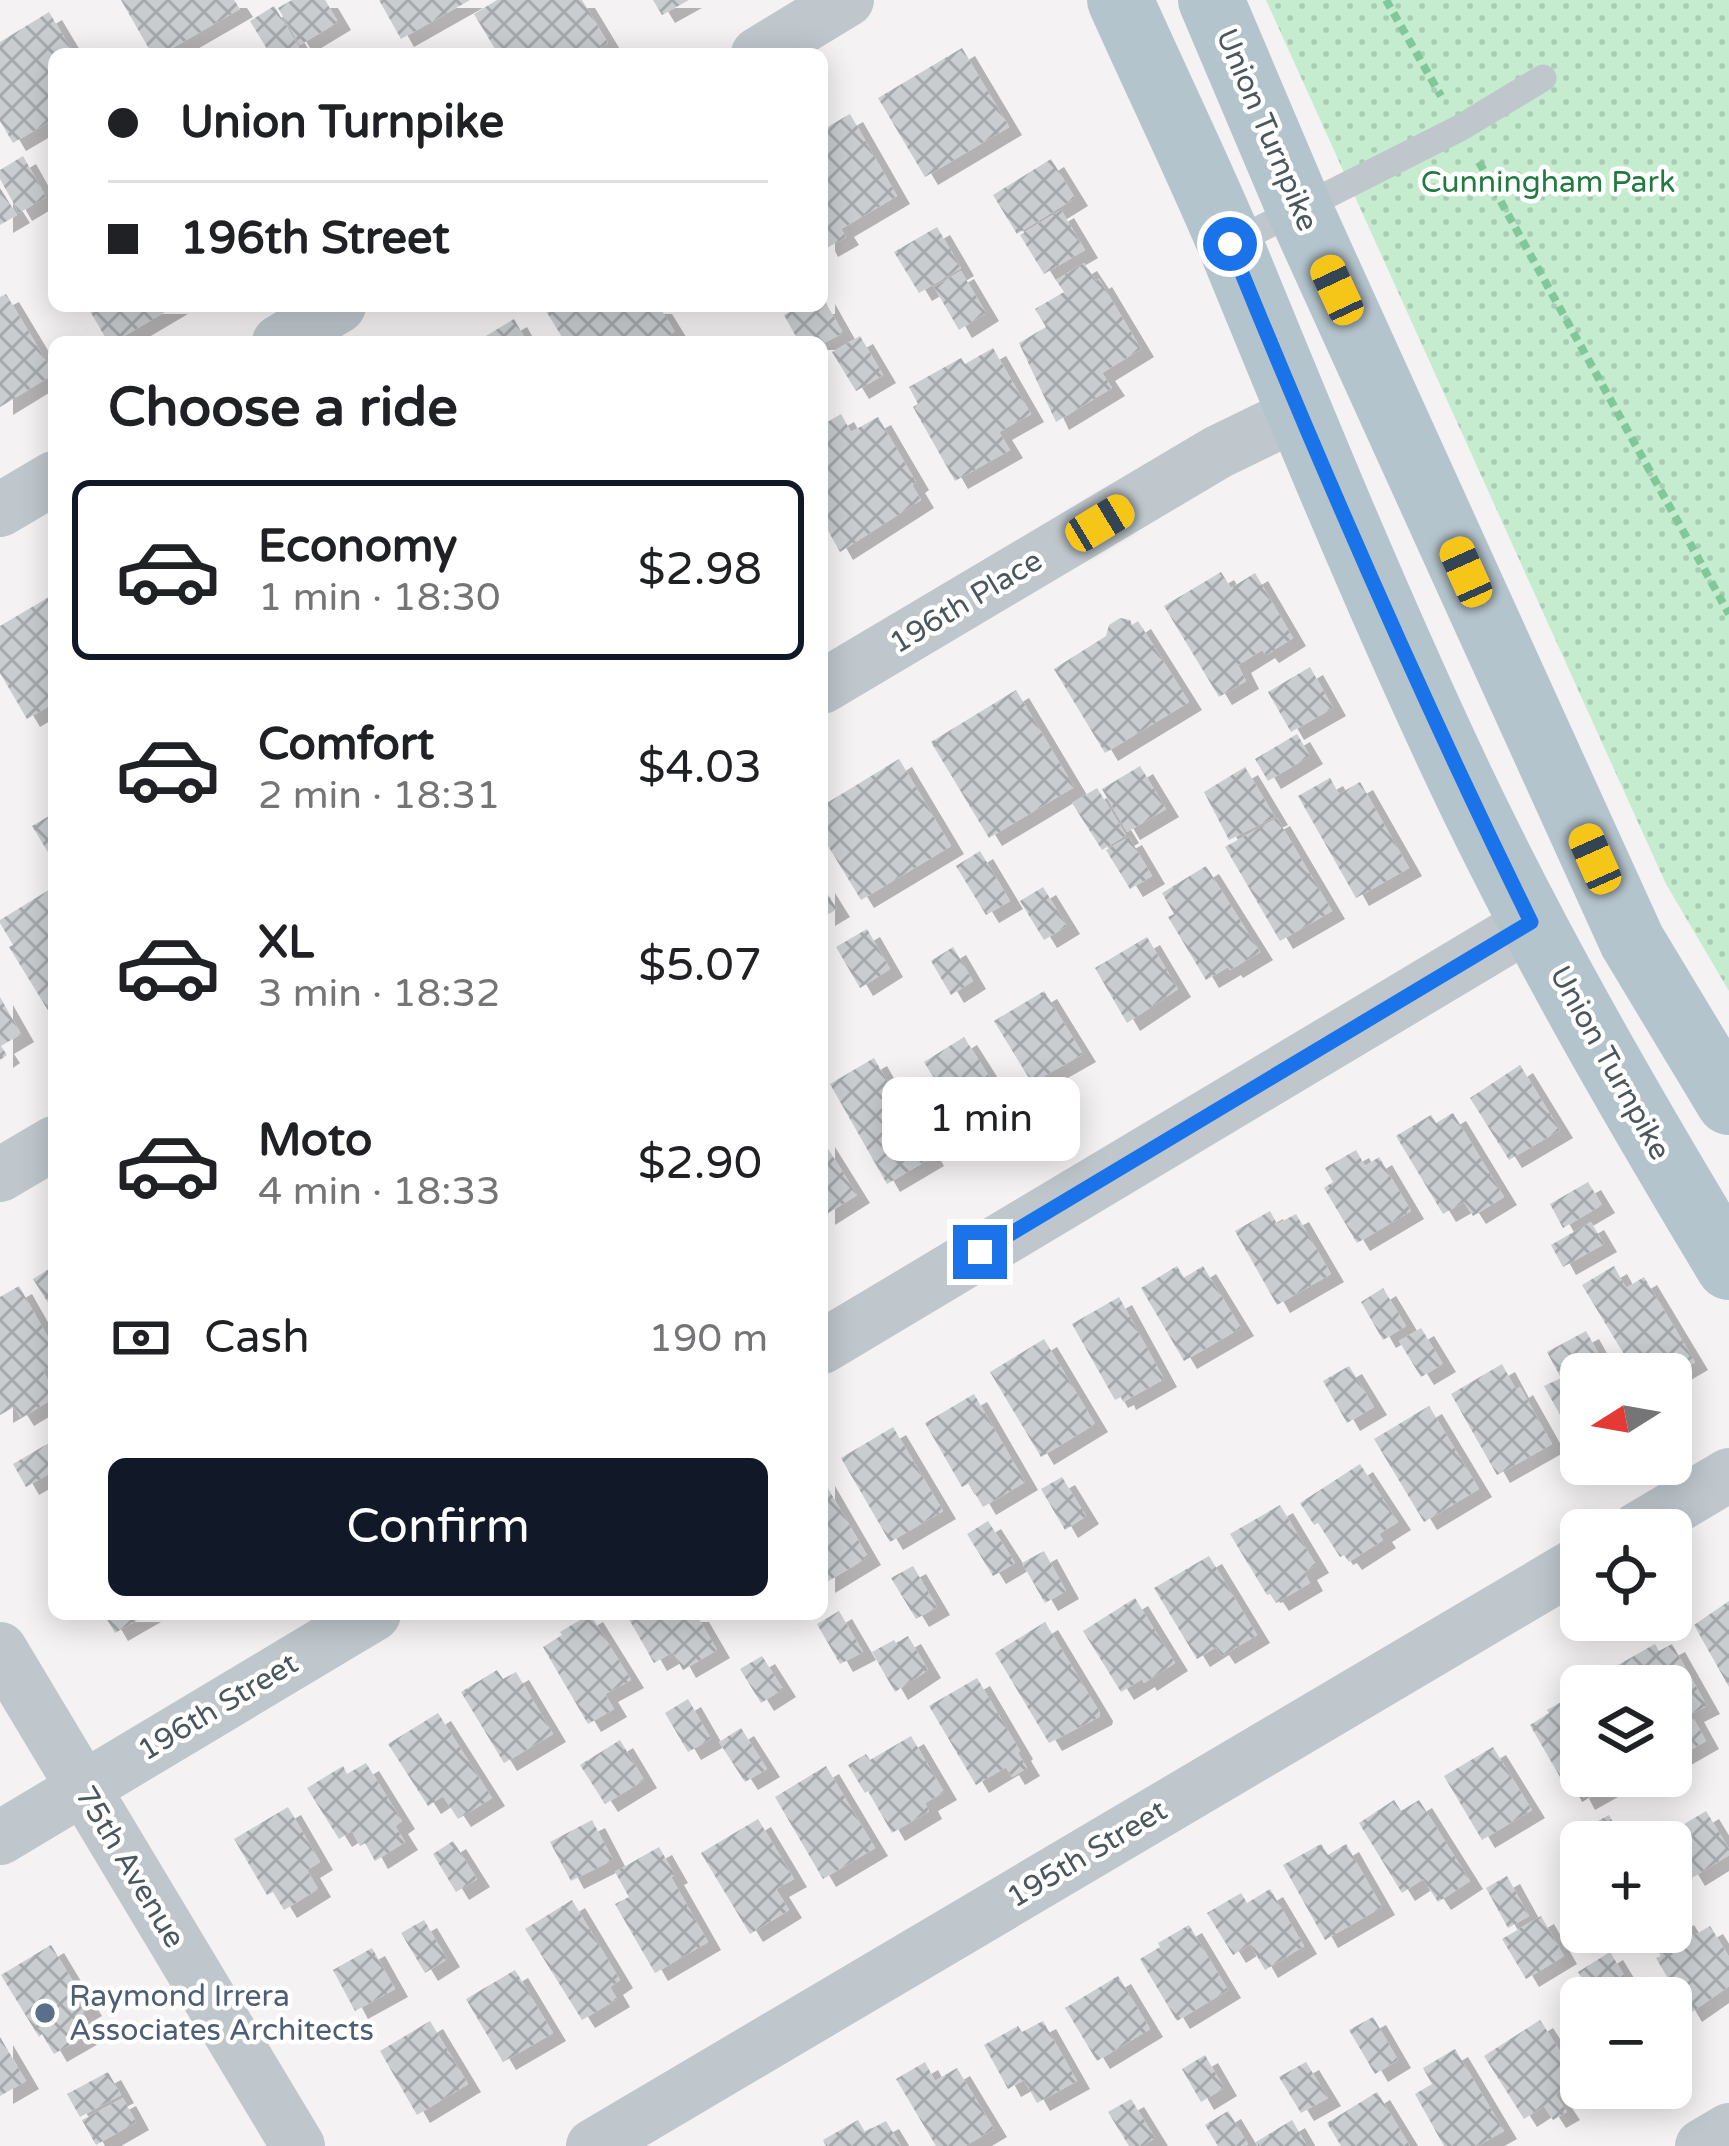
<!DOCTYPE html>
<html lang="en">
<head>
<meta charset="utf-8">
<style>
  body { margin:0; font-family:"Varela Round",sans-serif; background:#f6f6f6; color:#202124; height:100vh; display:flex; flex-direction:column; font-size:45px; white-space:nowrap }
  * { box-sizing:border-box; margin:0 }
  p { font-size:39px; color:#757577 }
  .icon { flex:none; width:66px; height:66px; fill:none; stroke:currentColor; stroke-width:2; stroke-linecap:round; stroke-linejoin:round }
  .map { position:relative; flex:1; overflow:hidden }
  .sheet { position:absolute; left:48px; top:336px; width:780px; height:1284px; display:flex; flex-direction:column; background:#fff; border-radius:18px; box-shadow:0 6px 30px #0003 }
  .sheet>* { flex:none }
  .banner { position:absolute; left:48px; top:48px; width:780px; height:264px; border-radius:18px; box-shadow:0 6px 30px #0003; display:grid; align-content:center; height:264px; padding:0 60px; background:#fff }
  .needle { width:78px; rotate:259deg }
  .controls { position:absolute; left:1560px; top:1353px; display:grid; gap:24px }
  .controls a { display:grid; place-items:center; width:132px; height:132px; border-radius:18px; background:#fff; box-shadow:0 6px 30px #0003; font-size:60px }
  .end { position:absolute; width:54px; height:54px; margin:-27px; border:15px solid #1a73e8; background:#fff; box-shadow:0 0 0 6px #fff }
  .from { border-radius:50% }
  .bubble { position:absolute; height:84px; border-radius:18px; background:#fff; box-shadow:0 6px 30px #0003; font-size:39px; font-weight:600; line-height:84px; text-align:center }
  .car { position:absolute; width:36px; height:72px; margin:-36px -18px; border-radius:15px; box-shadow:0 0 9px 3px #0007; background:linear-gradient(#f5c518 24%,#345 0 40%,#f5c518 0 76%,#345 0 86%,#f5c518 0) }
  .banner b { display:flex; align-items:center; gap:42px; height:114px; font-size:45px }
  .banner b+b { border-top:3px solid #e0e0e0 }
  .banner i { width:30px; height:30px; background:#202124 }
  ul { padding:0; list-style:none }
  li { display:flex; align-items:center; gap:36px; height:180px; margin:0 24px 18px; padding:0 36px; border:6px solid transparent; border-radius:18px }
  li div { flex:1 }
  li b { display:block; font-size:45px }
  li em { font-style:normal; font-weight:600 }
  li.active { border-color:#111827 }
  li>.icon { width:108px; height:108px; stroke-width:1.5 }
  h2 { padding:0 60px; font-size:54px; line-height:144px }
  .pay { display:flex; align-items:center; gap:30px; height:132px; padding:0 60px; font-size:45px }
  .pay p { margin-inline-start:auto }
  .action { display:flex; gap:24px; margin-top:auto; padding:24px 60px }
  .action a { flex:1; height:138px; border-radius:18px; background:#111827; color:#fff; font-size:48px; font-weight:600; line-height:138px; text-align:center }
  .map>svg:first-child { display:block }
  .green { fill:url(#green-dots) }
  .building { fill:url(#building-cross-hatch); filter:url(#shadow) }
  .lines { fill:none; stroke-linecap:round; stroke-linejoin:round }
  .path { stroke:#80c79a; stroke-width:8; stroke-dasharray:9 6; stroke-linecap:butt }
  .lane { stroke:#bfc7cd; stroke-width:27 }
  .street { stroke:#bfc7cd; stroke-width:54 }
  .primary { stroke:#b4c4cd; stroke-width:66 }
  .route { stroke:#1a73e8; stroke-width:15 }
  .service-dot { fill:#5c6f8a; stroke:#fff; stroke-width:4.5 }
  .labels { text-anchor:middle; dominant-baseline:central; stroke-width:9; stroke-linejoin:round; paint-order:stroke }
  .street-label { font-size:30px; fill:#4b575e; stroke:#fff }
  .park-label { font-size:30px; fill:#217a41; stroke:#fff }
  .service-label { font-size:30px; fill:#4e5e75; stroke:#fff; text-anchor:start }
</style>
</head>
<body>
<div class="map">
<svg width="1729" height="2146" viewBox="0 0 1729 2146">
  <defs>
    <pattern id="green-dots" width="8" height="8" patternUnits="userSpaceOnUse" patternTransform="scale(3)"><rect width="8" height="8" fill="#c5eccf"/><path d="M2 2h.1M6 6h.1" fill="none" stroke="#abccb4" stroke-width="1.8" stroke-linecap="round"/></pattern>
    <pattern id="building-cross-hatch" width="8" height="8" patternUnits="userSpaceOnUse" patternTransform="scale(3)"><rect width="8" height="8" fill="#c9cdd0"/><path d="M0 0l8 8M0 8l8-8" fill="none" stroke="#a5a9ac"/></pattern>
    <filter id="shadow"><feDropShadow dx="13" dy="8" stdDeviation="0" flood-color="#0004"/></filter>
  </defs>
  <rect width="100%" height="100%" fill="#f4f2f2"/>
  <path class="green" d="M1266 0H1729V991L1666 884Z"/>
  <path class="building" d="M121 0H234L240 9 162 54H152Z
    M292 0H325L338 22 300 45 278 8Z
    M379 0H470L401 39Z
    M497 0H582L608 43 590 54H498L474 14Z
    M653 0H689L662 15Z
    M274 6 299 47 287 54H270L250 21Z
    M49 12 74 54H54V119L13 143 0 121V42Z
    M962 48 1009 127 925 177 878 98Z
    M850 114 897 196 841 229 846 237 825 249 822 243V130Z
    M23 156 46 197 19 213 0 179V170Z
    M1051 159 1075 198 1017 234 993 195Z
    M0 188 17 215 0 225Z
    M1061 210 1085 250 1044 274 1020 235Z
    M937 227 961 268 919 293 894 252Z
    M1084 263 1096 281 1099 279 1141 349 1102 373 1112 388 1056 422 1019 343 1046 327 1035 309 1064 292 1056 280Z
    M961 271 986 313 959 330 934 287Z
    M6 294 54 374 0 407V297Z
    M822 296 843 333 822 344V342H799L784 315 800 306H822Z
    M87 306H175L114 342H108Z
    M543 306H659L675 332 659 342H565Z
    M514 319 527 342H476Z
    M860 336 883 375 856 391 832 352Z
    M993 348 1031 414 999 432 1010 450 955 481 913 407 918 404 909 387 961 358 965 364Z
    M841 414 851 432 878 417 916 482 912 485 921 500 840 552 822 520V425Z
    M1221 572 1231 588 1255 573 1293 638 1266 655 1262 650 1238 665 1246 681 1219 697 1164 606Z
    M54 594V703L27 719 0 673V626Z
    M1120 618 1130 620 1132 625 1138 621 1189 702 1105 753 1054 669 1106 636 1109 625Z
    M1310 667 1333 708 1291 732 1268 692Z
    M1016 690 1074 787 989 838 931 742Z
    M1297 734 1310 756 1268 781 1255 759Z
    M899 759 951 846 861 900 822 836V806Z
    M1140 766 1166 809 1127 832 1102 789Z
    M1245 767 1275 817 1229 840 1204 792Z
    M1330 778 1339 794 1360 782 1409 868 1356 898 1298 796Z
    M1097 788 1126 835 1102 850 1072 803Z
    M54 813V862L32 826Z
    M1277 818 1332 911 1280 941 1225 847Z
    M1129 837 1152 876 1130 889 1106 850Z
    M980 851 1010 901 986 915 956 866Z
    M1206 866 1260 952 1230 970 1228 967 1206 980 1168 917 1174 914 1162 893Z
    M822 885 837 909 822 918Z
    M1043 887 1067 926 1044 940 1020 901Z
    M52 888 54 891V1020L9 947 13 945 0 923V920Z
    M867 929 890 969 860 988 836 947Z
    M1147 937 1178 989 1127 1023 1095 968Z
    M953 947 973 981 951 995 931 961Z
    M1044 991 1083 1054 1032 1083 994 1021Z
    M0 997 21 1034 1 1046 7 1055 0 1060Z
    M964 1037 1002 1097 989 1105 993 1109 949 1137 923 1096 939 1086 924 1062Z
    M874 1058 931 1158 887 1184 830 1084Z
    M1520 1065 1560 1130 1509 1160 1470 1098Z
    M1453 1113 1504 1197 1473 1216 1464 1202 1443 1214 1396 1136 1431 1115 1436 1123Z
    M822 1139 857 1195 822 1217Z
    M1356 1150 1365 1166 1379 1157 1411 1211 1357 1243 1324 1188 1333 1182 1325 1168Z
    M1588 1182 1602 1205 1563 1228 1550 1204Z
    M1270 1211 1277 1224 1296 1214 1331 1274 1277 1305 1235 1231Z
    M1591 1222 1604 1244 1563 1267 1551 1245Z
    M54 1266V1312L33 1279Z
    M1177 1266 1184 1278 1203 1266 1241 1328 1184 1361 1141 1288Z
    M1614 1266 1626 1288 1644 1277 1695 1362 1671 1376 1636 1374 1582 1285Z
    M19 1286 54 1348V1365L43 1371 54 1390V1398L21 1418 14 1407 0 1415V1297Z
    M1383 1288 1406 1326 1383 1340 1361 1302Z
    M1119 1297 1164 1379 1123 1402 1121 1397 1115 1400 1072 1324Z
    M1421 1328 1443 1364 1421 1377 1399 1341Z
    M1586 1331 1610 1374H1581V1422L1572 1427 1570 1420 1564 1422 1544 1386 1561 1378 1547 1352Z
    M1044 1339 1095 1424 1041 1457 990 1372Z
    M1502 1364 1516 1390 1520 1387 1552 1444 1497 1475 1451 1394Z
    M1349 1366 1374 1407 1347 1423 1323 1381Z
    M974 1394 1025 1482 983 1507 969 1483 962 1487 925 1423Z
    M1429 1406 1479 1489 1424 1522 1374 1439Z
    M893 1427 943 1511 890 1542 841 1458Z
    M54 1440V1471L26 1487 13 1464Z
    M1360 1464 1398 1522 1379 1534 1383 1540 1349 1562 1344 1555 1340 1557 1318 1523 1314 1525 1300 1503Z
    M1062 1477 1086 1516 1065 1530 1041 1489Z
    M822 1478 868 1557 822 1585Z
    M1280 1505 1316 1565 1304 1572 1310 1583 1276 1603 1270 1594 1267 1595 1230 1534Z
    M988 1521 1015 1563 993 1576 967 1534Z
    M1044 1551 1066 1591 1045 1603 1022 1563Z
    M1209 1556 1257 1635 1222 1656 1216 1647 1197 1659 1154 1588Z
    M913 1566 937 1607 916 1619 891 1578Z
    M1135 1598 1175 1663 1144 1683 1142 1679 1121 1692 1083 1631Z
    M1729 1601V1687L1694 1625Z
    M839 1611 863 1652 840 1664 817 1624Z
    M104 1614H148L115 1633Z
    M590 1614 631 1680 605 1694 614 1709 588 1724 543 1647 562 1635 560 1632Z
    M626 1614H696L717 1650 683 1670 673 1652 654 1663Z
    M1045 1622 1100 1713 1099 1717 1049 1743 995 1653Z
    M908 1636 928 1670 895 1692 872 1652 894 1640 896 1643Z
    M1655 1644 1659 1651 1672 1644 1707 1706 1691 1714 1706 1741 1671 1761V1686H1621L1611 1669Z
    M762 1656 783 1689 761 1703 740 1669Z
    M497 1670 503 1679 516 1672 553 1734 504 1763 461 1692Z
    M977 1678 1020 1751 1018 1753 1027 1768 1012 1777 1006 1767 976 1785 929 1706Z
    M1579 1692 1581 1696V1776H1628L1582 1802 1573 1785 1567 1789 1530 1725 1549 1713 1547 1710Z
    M688 1699 711 1739 688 1752 665 1713Z
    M438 1713 492 1798 458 1819 443 1796 428 1806 388 1744Z
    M741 1728 767 1769 745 1782 719 1742Z
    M911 1736 944 1792 925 1803 929 1811 892 1833 868 1791 865 1793 848 1765 866 1754 870 1760Z
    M620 1740 644 1780 605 1804 580 1765Z
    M1493 1747 1532 1810 1482 1840 1444 1776Z
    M366 1763 402 1821 395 1826 405 1842 375 1861 365 1843 360 1846 352 1831 339 1839 307 1788 343 1766 347 1774Z
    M826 1766 875 1848 823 1879 775 1797Z
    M1394 1800 1401 1811 1419 1800 1470 1881 1438 1902 1423 1879 1402 1893 1359 1823Z
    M288 1807 320 1862 307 1870 318 1889 284 1910 273 1892 267 1895 234 1839Z
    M1706 1811 1729 1849V1855L1692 1878 1666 1835Z
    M1609 1815 1624 1842H1581V1857L1570 1836Z
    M758 1819 794 1879 776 1889 789 1910 750 1934 701 1853Z
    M592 1820 613 1860 571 1881 550 1842Z
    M453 1841 477 1879 456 1892 433 1854Z
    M1321 1844 1328 1855 1346 1844 1382 1907 1325 1940 1283 1865Z
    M659 1847 675 1875 671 1877 708 1942 655 1973 615 1904 629 1897 615 1872Z
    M1507 1876 1529 1916 1508 1928 1486 1888Z
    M1270 1889 1304 1946 1265 1970 1250 1944 1233 1955 1207 1913 1241 1893 1247 1903Z
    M572 1900 620 1980 610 1987 617 1999 582 2020 525 1929Z
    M1541 1916 1564 1956 1526 1979 1502 1939Z
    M1681 1917 1693 1936 1710 1926 1729 1957V1986L1689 2014 1656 1958 1661 1956 1649 1936 1656 1932H1671V1923Z
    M424 1920 447 1959 425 1973 401 1933Z
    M1189 1925 1228 1990 1177 2021 1140 1959 1160 1947 1158 1943Z
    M51 1945 89 2008 82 2012 94 2031 54 2054 42 2034 39 2037 1 1975Z
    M372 1948 395 1989 355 2011 333 1970Z
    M1610 1952 1638 1998H1581V2020L1570 2001 1589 1990 1578 1972Z
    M515 1970 553 2033 503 2062 466 1999Z
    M1118 1976 1150 2029 1097 2061 1065 2008Z
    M1373 2017 1398 2060 1375 2074 1349 2030Z
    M1540 2020 1578 2079 1555 2094 1567 2112 1553 2120 1544 2106 1524 2119 1484 2056Z
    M430 2021 468 2084 417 2115 380 2051Z
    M1043 2021 1077 2081 1037 2103 1024 2080 1008 2089 984 2045 1018 2026 1022 2032Z
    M0 2037 26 2081 0 2096Z
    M1455 2049 1504 2131 1477 2146H1444L1415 2094 1432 2084 1423 2068Z
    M1205 2055 1224 2088 1201 2102 1182 2069Z
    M925 2062 935 2081 957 2068 994 2129 965 2146H936L896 2079Z
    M1306 2062 1328 2098 1301 2113 1279 2077Z
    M108 2072 121 2095 80 2117 67 2094Z
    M1377 2092 1410 2146H1341L1327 2123Z
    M123 2098 136 2122 96 2145 82 2120Z
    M1131 2099 1155 2138 1142 2146H1129L1108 2112Z
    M1228 2111 1248 2144 1246 2146H1218L1205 2125Z
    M858 2120 865 2132 886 2121 901 2146H826L823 2140Z
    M1292 2120 1307 2146H1258L1256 2142Z"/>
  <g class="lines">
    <path class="path" d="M1386 0 1441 96
      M1479 162 1729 614"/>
    <path class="lane" d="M1230 244 1460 128 1543 78"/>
    <path class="street" d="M758 54 847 0
      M279 342 339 306
      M0 510 54 478
      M822 687 1218 452 1298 413
      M0 1175 54 1143
      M822 1347 1531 923
      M1636 1530 1729 1475
      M0 1649 298 2146
      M0 1838 374 1614
      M593 2146 1581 1562
      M1702 2146 1729 2130"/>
    <path class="primary" d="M1120 0C1157 83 1197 165 1232 248 1302 419 1372 590 1450 757 1532 933 1629 1101 1729 1267
      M1211 0 1300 210 1632 941 1729 1102"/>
  </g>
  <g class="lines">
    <path class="route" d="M980 1252 1531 922C1422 700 1323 473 1230 244"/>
  </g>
  <circle class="service-dot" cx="45" cy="2013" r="12"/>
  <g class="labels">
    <g class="street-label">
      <text transform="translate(1267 130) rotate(67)">Union Turnpike</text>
      <text transform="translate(966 602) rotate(-31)">196th Place</text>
      <text transform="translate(1610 1063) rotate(61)">Union Turnpike</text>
      <text transform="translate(218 1707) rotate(-31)">196th Street</text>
      <text transform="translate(1087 1854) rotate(-31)">195th Street</text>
      <text transform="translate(130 1867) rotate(59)">75th Avenue</text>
    </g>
    <g class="park-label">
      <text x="1548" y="182">Cunningham Park</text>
    </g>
    <g class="service-label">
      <text x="69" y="1996">Raymond Irrera<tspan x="69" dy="34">Associates Architects</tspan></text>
    </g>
  </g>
</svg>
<div class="controls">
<a><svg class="needle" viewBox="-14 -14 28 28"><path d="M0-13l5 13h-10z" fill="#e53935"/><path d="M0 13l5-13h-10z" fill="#757577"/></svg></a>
<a><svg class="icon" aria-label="locate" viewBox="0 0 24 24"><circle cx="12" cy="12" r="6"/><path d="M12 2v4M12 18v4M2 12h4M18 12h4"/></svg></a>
<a><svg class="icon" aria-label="layers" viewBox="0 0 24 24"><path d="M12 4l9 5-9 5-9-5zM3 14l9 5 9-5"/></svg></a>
<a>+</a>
<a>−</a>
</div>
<i class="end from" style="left:1230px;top:244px"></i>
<i class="end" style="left:980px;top:1252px"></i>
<div class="bubble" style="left:882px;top:1077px;width:198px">1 min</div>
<i class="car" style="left:1337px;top:290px;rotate:335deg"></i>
<i class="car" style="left:1100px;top:523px;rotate:59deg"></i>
<i class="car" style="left:1466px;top:572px;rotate:336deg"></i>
<i class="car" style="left:1595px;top:859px;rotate:336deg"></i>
<div class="banner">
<b><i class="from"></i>Union Turnpike</b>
<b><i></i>196th Street</b>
</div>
<section class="sheet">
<h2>Choose a ride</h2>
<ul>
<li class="active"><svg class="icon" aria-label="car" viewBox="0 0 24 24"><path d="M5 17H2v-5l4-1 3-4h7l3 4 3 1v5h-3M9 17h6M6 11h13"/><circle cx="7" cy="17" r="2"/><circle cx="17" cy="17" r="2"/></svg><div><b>Economy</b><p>1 min · 18:30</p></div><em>$2.98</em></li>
<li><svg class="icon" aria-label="car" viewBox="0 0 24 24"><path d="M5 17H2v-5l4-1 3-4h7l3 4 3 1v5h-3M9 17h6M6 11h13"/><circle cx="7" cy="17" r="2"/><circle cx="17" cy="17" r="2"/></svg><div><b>Comfort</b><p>2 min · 18:31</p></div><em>$4.03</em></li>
<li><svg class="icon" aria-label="car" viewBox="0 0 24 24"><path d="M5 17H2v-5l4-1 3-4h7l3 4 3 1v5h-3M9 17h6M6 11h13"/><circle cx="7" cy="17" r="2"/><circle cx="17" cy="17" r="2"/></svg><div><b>XL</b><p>3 min · 18:32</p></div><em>$5.07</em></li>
<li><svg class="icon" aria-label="car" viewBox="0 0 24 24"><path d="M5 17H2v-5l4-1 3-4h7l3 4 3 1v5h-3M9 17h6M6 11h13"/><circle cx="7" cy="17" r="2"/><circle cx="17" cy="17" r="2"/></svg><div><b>Moto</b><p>4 min · 18:33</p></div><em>$2.90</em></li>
</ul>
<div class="pay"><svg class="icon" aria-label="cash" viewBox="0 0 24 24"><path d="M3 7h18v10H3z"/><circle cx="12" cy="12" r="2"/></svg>Cash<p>190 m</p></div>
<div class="action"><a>Confirm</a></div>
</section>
</div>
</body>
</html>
